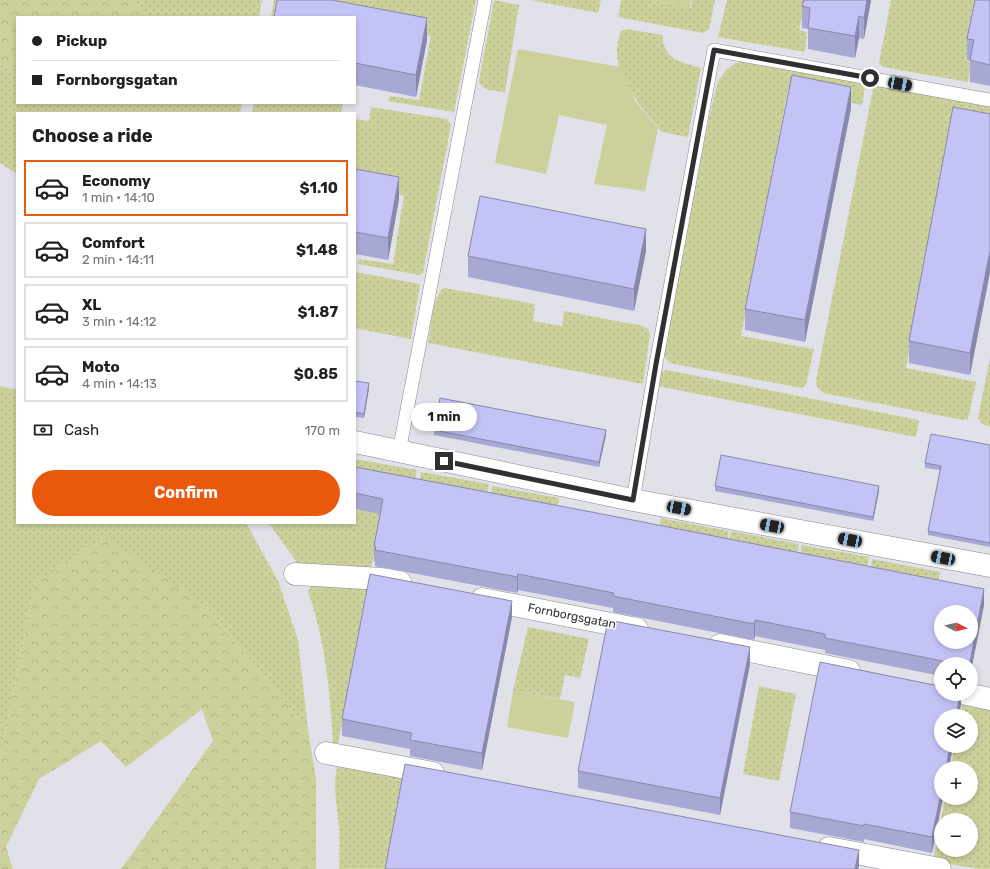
<!DOCTYPE html>
<html lang="en">
<head>
<meta charset="utf-8">
<style>
  body { margin:0; font-family:Rubik,sans-serif; background:#f2f2f2; color:#202124; height:100vh; display:flex; flex-direction:column; font-size:15px; white-space:nowrap }
  * { box-sizing:border-box; margin:0 }
  p { font-size:13px; color:#757577 }
  .icon { flex:none; width:22px; height:22px; fill:none; stroke:currentColor; stroke-width:2; stroke-linecap:round; stroke-linejoin:round }
  .map { position:relative; flex:1; overflow:hidden }
  .side { position:absolute; left:16px; top:112px; width:340px; height:412px; display:flex; flex-direction:column; background:#fff; border-radius:0px; box-shadow:0 2px 6px #0003 }
  .side>* { flex:none }
  .top-card { position:absolute; left:16px; top:16px; width:340px; height:88px; border-radius:0px; box-shadow:0 2px 6px #0003; display:grid; align-content:center; height:88px; padding:0 16px; background:#fff }
  .needle { width:26px; rotate:97deg }
  .buttons { position:absolute; left:934px; top:605px; display:grid; gap:8px }
  .buttons a { display:grid; place-items:center; width:44px; height:44px; border-radius:50%; background:#fff; box-shadow:0 2px 6px #0003; font-size:20px }
  .end { position:absolute; width:18px; height:18px; margin:-9px; border:5px solid #303033; background:#fff; box-shadow:0 0 0 2px #fff }
  .from { border-radius:50% }
  .bubble { position:absolute; height:28px; border-radius:14px; background:#fff; box-shadow:0 2px 6px #0003; font-size:13px; font-weight:700; line-height:28px; text-align:center }
  .car { position:absolute; width:12px; height:24px; margin:-12px -6px; border-radius:5px; box-shadow:0 0 3px 1px #0007; background:linear-gradient(#222 24%,#8ab4d8 0 40%,#222 0 76%,#8ab4d8 0 86%,#222 0) }
  .top-card b { display:flex; align-items:center; gap:14px; height:38px; font-size:15px }
  .top-card b+b { border-top:1px solid #e0e0e0 }
  .top-card i { width:10px; height:10px; background:#202124 }
  ul { padding:0; list-style:none }
  li { display:flex; align-items:center; gap:12px; height:56px; margin:0 8px 6px; padding:0 8px; border:2px solid #e0e0e0; border-radius:0px }
  li div { flex:1 }
  li b { display:block; font-size:15px }
  li em { font-style:normal; font-weight:700 }
  li.on { border-color:#ea580c }
  li>.icon { width:36px; height:36px; stroke-width:1.5 }
  h2 { padding:0 16px; font-size:18px; line-height:48px }
  .pay { display:flex; align-items:center; gap:10px; height:44px; padding:0 16px; font-size:15px }
  .pay p { margin-inline-start:auto }
  .cta { display:flex; gap:8px; margin-top:auto; padding:8px 16px }
  .cta a { flex:1; height:46px; border-radius:24px; background:#ea580c; color:#fff; font-size:16px; font-weight:700; line-height:46px; text-align:center }
  .map>svg:first-child { display:block }
  .grass { fill:url(#grass-dots); fill-rule:evenodd }
  .forest { fill:url(#forest-crowns) }
  .park { fill:#ccd19c }
  .lines { fill:none; stroke-linecap:round; stroke-linejoin:round }
  .lane-casing { stroke:#87888f; stroke-width:14 }
  .street-casing { stroke:#87888f; stroke-width:23 }
  .lane { stroke:#fff; stroke-width:13 }
  .street { stroke:#fff; stroke-width:22 }
  .wall { fill:#a8a8d4 }
  .shaded-wall { fill:#8888ac }
  .building { fill:#c3c3f6; stroke:#8888ac; fill-rule:evenodd }
  .route { stroke:#303033; stroke-width:5 }
  .labels { text-anchor:middle; dominant-baseline:central; stroke-width:3; stroke-linejoin:round; paint-order:stroke }
  .street-label { font-size:12px; fill:#303033; stroke:#fff }
</style>
</head>
<body>
<div class="map">
<svg width="990" height="869" viewBox="0 0 990 869">
  <defs>
    <pattern id="grass-dots" width="8" height="8" patternUnits="userSpaceOnUse"><rect width="8" height="8" fill="#ccd19c"/><path d="M2 2h.1M6 6h.1" fill="none" stroke="#b0b487" stroke-width="1.8" stroke-linecap="round"/></pattern>
    <pattern id="forest-crowns" width="20" height="18" patternUnits="userSpaceOnUse"><rect width="20" height="18" fill="#ccd19c"/><path d="M2 6a3 3 0 1 1 6 0M12 15a3 3 0 1 1 6 0" fill="none" stroke="#b0b487"/></pattern>
  </defs>
  <rect width="100%" height="100%" fill="#e1e1e9"/>
  <path class="grass" d="M134 0H262L259 17H149Z
    M274 0H476L454 112 388 101 390 96 419 100 431 36 355 21V17H271Z
    M494 0 519 5 505 92C495 90 482 92 479 81Z
    M531 0H601L598 13Z
    M621 0H651L691 8 692 0H715L709 29 703 33 618 17Z
    M727 0H806L799 30 807 32 805 52 718 37Z
    M891 0H978L966 61 972 62 968 82 883 67 879 63Z
    M627 29 662 35C665 61 679 61 701 68L688 137 662 132C640 104 605 70 621 31Z
    M745 61 863 83 865 87 862 105 788 89 741 336 814 349 806 385 802 388 674 364 668 362 664 355 708 122 718 81 727 69 736 63Z
    M0 65 17 68V103H242L240 113H17V174L0 163Z
    M878 86 990 107V131L950 124 906 368 976 382 968 419 963 420 824 393 817 387 816 380 873 89Z
    M254 103H343L341 113H252Z
    M371 107 447 119 451 125 423 273 420 275 358 264 359 259 393 264 404 195 355 185V119L369 121Z
    M355 272 420 284 411 339 355 328Z
    M444 288 535 304 533 321 562 326 564 311 643 326 648 329 650 334 643 384 428 343C431 329 432 296 444 288Z
    M990 358V427L982 424 978 418Z
    M667 370 919 420 916 437 657 386 660 375 663 371Z
    M0 386 17 390V523H244L248 526 278 581 298 640 308 730 206 606 35 582 0 759Z
    M355 459 417 470 414 486 388 482 371 570 298 564 269 523H355V510L360 511 365 484 355 482Z
    M421 472 489 484 485 506 418 493Z
    M492 486 559 498 555 519 489 507Z
    M661 518 729 531 725 553 657 540Z
    M731 531 799 544 795 567 727 554Z
    M802 545 869 557 865 581 798 568Z
    M872 559 940 572 935 595 868 582Z
    M313 582 371 584 338 743 336 744 333 742C330 691 325 639 308 592Z
    M528 627 589 639 580 678 565 675 560 699 513 691Z
    M759 686 796 694 779 781 743 774Z
    M963 701 990 706V869H979L933 861 945 798H971V768H950L955 746H971V716H960ZM941 820H971V850H941Z
    M339 763 405 771 386 869H339C339 856 340 844 339 831 339 812 330 780 339 763Z"/>
  <path class="forest" d="M0 0H134L149 17H17V68L0 65Z
    M104 537 206 606 308 730 316 779V869H121L213 741 202 709 126 767 101 741 39 779 6 847 13 869H0V759L35 582Z"/>
  <path class="park" d="M651 0H691L690 8Z
    M518 49 621 67 635 101 658 128 645 191 594 184 607 125 559 115 546 174 495 163Z
    M513 691 575 702 568 738 507 727Z"/>
  <g class="lines">
    <defs>
      <path id="lane" d="M399 452 485 0
        M633 500 656 364 714 50 990 100"/>
      <path id="street" d="M355 442 633 500 990 566
        M295 574 382 579 400 582
        M482 599 637 629
        M720 645 849 671
        M967 694 990 699
        M326 753 433 773
        M829 848 940 869"/>
    </defs>
    <use href="#lane" class="lane-casing"/>
    <use href="#street" class="street-casing"/>
    <use href="#lane" class="lane"/>
    <use href="#street" class="street"/>
  </g>
  <path class="wall" d="M871 0 864 39 859 38 855 58 808 49V29L802 28V6Z
    M990 0V86L970 82V61L967 60V39Z
    M355 17 427 40 416 97 355 85Z
    M851 108 805 342 745 330V309Z
    M990 114V272L970 375 909 363V341Z
    M355 169 399 199 388 260 355 254Z
    M646 251 634 311 468 277V256Z
    M355 381 369 388 364 418 355 417Z
    M434 430 606 435 599 467 434 435Z
    M990 445V547L928 535V531L940 470 925 468V463Z
    M355 467 984 605 971 671V664H941V676L825 653V650L755 636 754 640 613 612V608L518 590 517 593 375 566V562H374V546L380 514 355 509Z
    M715 486 879 491 873 521 715 491Z
    M512 617 482 770 410 756V749L342 736V719Z
    M750 664 720 815 578 788V771Z
    M939 686 961 694V705L941 746H953L949 768H941L932 853 864 839V842L790 828V812Z"/>
  <path class="shaded-wall" d="M867 0H871L864 39V18Z
    M859 16V38L855 58V36Z
    M427 18V40L416 97V75Z
    M851 87V108L805 342V320Z
    M399 177V199L388 260V238Z
    M646 229V251L634 311V289Z
    M990 251V272L970 375V353Z
    M369 383V388L364 418V414Z
    M606 430V435L599 467V462Z
    M879 486V491L873 521V517Z
    M518 574V590L517 593V577Z
    M984 589V605L971 671V664H970V662Z
    M512 601V617L482 770V753Z
    M755 620V636L754 640V624Z
    M750 647V664L720 815V798Z
    M960 694H961V705L959 716H956Z
    M950 746H953L949 768H946Z
    M941 793V798H943L932 853V837Z
    M859 850V866L858 869H855Z"/>
  <path class="building" d="M277 0H332L427 18 416 75 355 63V17H274Z
    M804 0H867L864 18 859 16 855 36 808 28 810 8 802 6Z
    M975 0H990V65L970 60 974 40 967 39Z
    M792 75 851 87 805 320 745 309Z
    M953 107 990 114V251L970 353 909 341Z
    M355 169 399 177 388 238 355 232Z
    M480 196 646 229 634 289 468 256Z
    M355 381 369 383 364 414 355 412Z
    M440 398 606 430 599 462 434 430Z
    M931 434 990 445V543L928 531 941 466 925 463Z
    M721 455 879 486 873 517 715 486Z
    M355 467 602 514 984 589 970 662H967L966 664H949L943 661 825 638V634L755 620 754 624 613 596 614 593 518 574 517 577 375 550 376 547 374 546 383 499 355 493ZM941 612H971V642H941Z
    M370 574 512 601 482 753 410 740 412 733 342 719Z
    M608 620 750 647 720 798 578 771Z
    M820 662 939 686H941V694H960L956 716H941V746H950L946 768H941V793L932 837 864 824V826L790 812Z
    M405 764 859 850 855 869H385Z"/>
  <g class="lines">
    <path class="route" d="M444 461 633 500 656 364 714 50 870 78"/>
  </g>
  <g class="labels">
    <g class="street-label">
      <text transform="translate(572 616) rotate(11)">Fornborgsgatan</text>
    </g>
  </g>
</svg>
<div class="buttons">
<a><svg class="needle" viewBox="-14 -14 28 28"><path d="M0-13l5 13h-10z" fill="#e53935"/><path d="M0 13l5-13h-10z" fill="#757577"/></svg></a>
<a><svg class="icon" aria-label="locate" viewBox="0 0 24 24"><circle cx="12" cy="12" r="6"/><path d="M12 2v4M12 18v4M2 12h4M18 12h4"/></svg></a>
<a><svg class="icon" aria-label="layers" viewBox="0 0 24 24"><path d="M12 4l9 5-9 5-9-5zM3 14l9 5 9-5"/></svg></a>
<a>+</a>
<a>−</a>
</div>
<i class="end from" style="left:870px;top:78px"></i>
<i class="end" style="left:444px;top:461px"></i>
<div class="bubble" style="left:411px;top:403px;width:66px">1 min</div>
<i class="car" style="left:900px;top:84px;rotate:101deg"></i>
<i class="car" style="left:679px;top:508px;rotate:101deg"></i>
<i class="car" style="left:772px;top:526px;rotate:281deg"></i>
<i class="car" style="left:850px;top:540px;rotate:281deg"></i>
<i class="car" style="left:943px;top:558px;rotate:281deg"></i>
<div class="top-card">
<b><i class="from"></i>Pickup</b>
<b><i></i>Fornborgsgatan</b>
</div>
<section class="side">
<h2>Choose a ride</h2>
<ul>
<li class="on"><svg class="icon" aria-label="car" viewBox="0 0 24 24"><path d="M5 17H2v-5l4-1 3-4h7l3 4 3 1v5h-3M9 17h6M6 11h13"/><circle cx="7" cy="17" r="2"/><circle cx="17" cy="17" r="2"/></svg><div><b>Economy</b><p>1 min · 14:10</p></div><em>$1.10</em></li>
<li><svg class="icon" aria-label="car" viewBox="0 0 24 24"><path d="M5 17H2v-5l4-1 3-4h7l3 4 3 1v5h-3M9 17h6M6 11h13"/><circle cx="7" cy="17" r="2"/><circle cx="17" cy="17" r="2"/></svg><div><b>Comfort</b><p>2 min · 14:11</p></div><em>$1.48</em></li>
<li><svg class="icon" aria-label="car" viewBox="0 0 24 24"><path d="M5 17H2v-5l4-1 3-4h7l3 4 3 1v5h-3M9 17h6M6 11h13"/><circle cx="7" cy="17" r="2"/><circle cx="17" cy="17" r="2"/></svg><div><b>XL</b><p>3 min · 14:12</p></div><em>$1.87</em></li>
<li><svg class="icon" aria-label="car" viewBox="0 0 24 24"><path d="M5 17H2v-5l4-1 3-4h7l3 4 3 1v5h-3M9 17h6M6 11h13"/><circle cx="7" cy="17" r="2"/><circle cx="17" cy="17" r="2"/></svg><div><b>Moto</b><p>4 min · 14:13</p></div><em>$0.85</em></li>
</ul>
<div class="pay"><svg class="icon" aria-label="cash" viewBox="0 0 24 24"><path d="M3 7h18v10H3z"/><circle cx="12" cy="12" r="2"/></svg>Cash<p>170 m</p></div>
<div class="cta"><a>Confirm</a></div>
</section>
</div>
</body>
</html>
